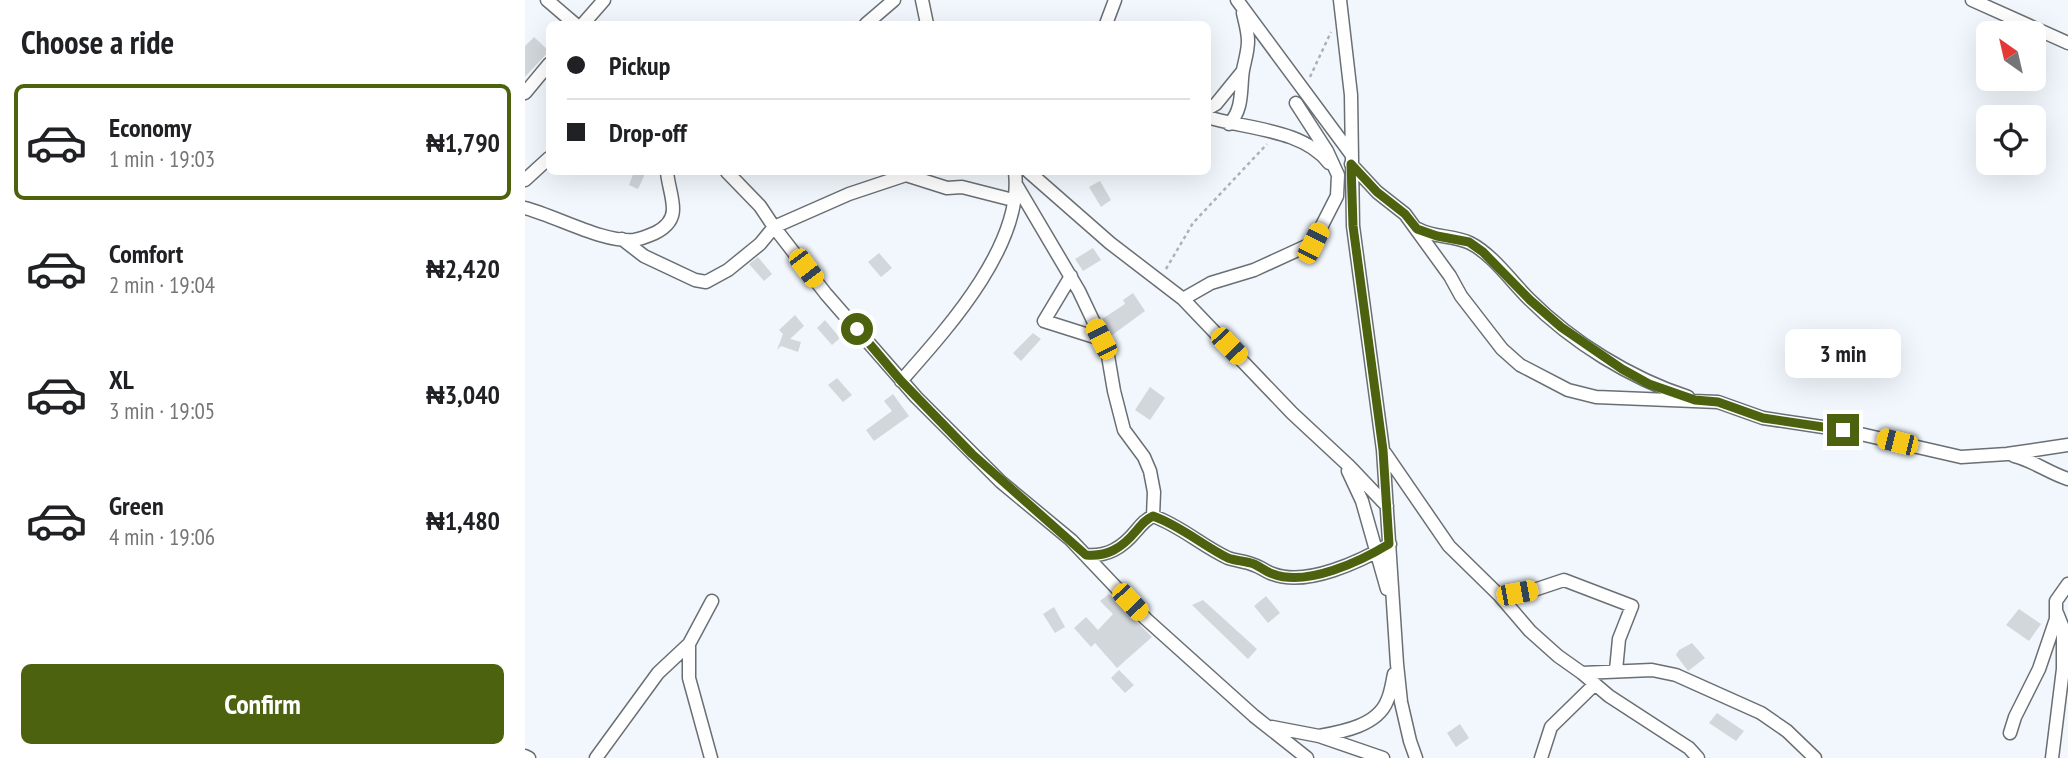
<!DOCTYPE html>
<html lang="en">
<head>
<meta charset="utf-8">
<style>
  body { margin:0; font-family:"PT Sans Narrow",sans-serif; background:#f2f2f2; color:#202124; height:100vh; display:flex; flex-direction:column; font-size:26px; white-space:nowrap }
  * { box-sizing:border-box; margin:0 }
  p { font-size:23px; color:#757577 }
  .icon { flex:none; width:38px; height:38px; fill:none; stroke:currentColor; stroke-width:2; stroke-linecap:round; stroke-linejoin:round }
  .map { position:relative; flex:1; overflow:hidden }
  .drawer { display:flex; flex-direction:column; background:#fff; width:525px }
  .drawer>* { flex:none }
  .top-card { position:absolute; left:21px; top:21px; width:665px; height:154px; border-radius:10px; box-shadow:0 7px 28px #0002; display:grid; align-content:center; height:154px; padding:0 21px; background:#fff }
  .needle { width:46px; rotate:326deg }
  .buttons { position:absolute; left:1451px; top:21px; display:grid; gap:14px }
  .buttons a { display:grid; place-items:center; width:70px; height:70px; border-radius:10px; background:#fff; box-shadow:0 7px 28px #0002; font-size:35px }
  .end { position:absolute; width:32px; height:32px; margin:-16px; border:9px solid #4c620e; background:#fff; box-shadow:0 0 0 4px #fff }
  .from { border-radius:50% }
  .bubble { position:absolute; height:49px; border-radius:10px; background:#fff; box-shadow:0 7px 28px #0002; font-size:23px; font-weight:800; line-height:49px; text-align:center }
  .car { position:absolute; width:21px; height:42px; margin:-21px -10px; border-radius:9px; box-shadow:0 0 5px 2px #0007; background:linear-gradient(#f5c518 24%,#345 0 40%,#f5c518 0 76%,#345 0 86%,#f5c518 0) }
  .top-card b { display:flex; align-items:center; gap:24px; height:66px; font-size:26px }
  .top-card b+b { border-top:2px solid #e0e0e0 }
  .top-card i { width:18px; height:18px; background:#202124 }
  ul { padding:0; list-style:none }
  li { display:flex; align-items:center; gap:21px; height:116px; margin:0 14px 10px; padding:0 7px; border:4px solid transparent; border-radius:10px }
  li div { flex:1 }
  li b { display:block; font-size:26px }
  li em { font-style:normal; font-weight:800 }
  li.on { border-color:#4c620e }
  li>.icon { width:63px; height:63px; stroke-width:1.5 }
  h2 { padding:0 21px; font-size:32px; line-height:84px }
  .cta { display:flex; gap:14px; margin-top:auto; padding:14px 21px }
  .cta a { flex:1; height:80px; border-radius:10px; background:#4c620e; color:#fff; font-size:28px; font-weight:800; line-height:80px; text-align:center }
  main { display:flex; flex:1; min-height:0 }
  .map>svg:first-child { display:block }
  .building { fill:#d2d7dc }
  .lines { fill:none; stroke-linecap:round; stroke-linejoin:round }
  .street-casing { stroke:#6a6f73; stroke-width:15 }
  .path { stroke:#adb1b5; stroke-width:2.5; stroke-dasharray:3.5 3.5; stroke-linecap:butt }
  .street { stroke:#fff; stroke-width:12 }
  .route { stroke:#4c620e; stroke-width:9 }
</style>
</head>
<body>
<main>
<section class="drawer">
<h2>Choose a ride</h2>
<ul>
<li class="on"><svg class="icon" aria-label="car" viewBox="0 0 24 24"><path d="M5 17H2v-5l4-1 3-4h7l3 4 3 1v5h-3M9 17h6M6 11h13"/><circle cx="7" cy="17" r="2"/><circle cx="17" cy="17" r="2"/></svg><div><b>Economy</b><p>1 min · 19:03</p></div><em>₦1,790</em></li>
<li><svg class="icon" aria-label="car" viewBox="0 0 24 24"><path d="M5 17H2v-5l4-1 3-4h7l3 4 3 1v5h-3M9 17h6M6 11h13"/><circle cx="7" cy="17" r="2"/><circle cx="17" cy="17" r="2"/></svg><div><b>Comfort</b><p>2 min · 19:04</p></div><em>₦2,420</em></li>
<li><svg class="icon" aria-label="car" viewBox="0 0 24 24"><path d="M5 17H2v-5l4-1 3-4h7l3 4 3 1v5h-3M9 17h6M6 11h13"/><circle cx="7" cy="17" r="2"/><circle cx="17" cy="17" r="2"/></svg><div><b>XL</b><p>3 min · 19:05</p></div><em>₦3,040</em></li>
<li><svg class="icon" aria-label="car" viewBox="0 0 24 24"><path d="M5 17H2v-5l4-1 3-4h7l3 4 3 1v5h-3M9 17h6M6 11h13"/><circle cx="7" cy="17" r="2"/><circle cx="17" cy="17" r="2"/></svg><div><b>Green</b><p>4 min · 19:06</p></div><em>₦1,480</em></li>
</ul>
<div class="cta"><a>Confirm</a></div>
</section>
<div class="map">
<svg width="1543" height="758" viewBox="0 0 1543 758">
  <rect width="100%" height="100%" fill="#f1f7fc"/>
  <path class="building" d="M9 37 24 51 0 77V46Z
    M109 172H121L113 189 104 185Z
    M575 181 586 200 576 207 564 187Z
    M568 248 576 260 558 271 550 259Z
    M354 253 367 268 356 277 343 262Z
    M233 257 247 274 239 281 224 264Z
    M608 293 620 311 586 336 577 319 600 304 598 300Z
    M270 315 279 326 265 339 276 342 273 352 256 346 252 350 258 334 254 330Z
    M300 320 315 338 307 345 292 328Z
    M508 333 516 339 496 361 488 353Z
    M312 378 327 395 318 402 303 385Z
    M625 387 640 398 625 420 610 410Z
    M368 394 384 416 349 441 341 430 367 411 359 401Z
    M584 594 627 637 592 668 570 643 566 647 549 628 561 617 573 630 588 614 575 601Z
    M741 596 755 613 743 623 729 606Z
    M678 600 732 649 723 659 667 605Z
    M529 607 540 627 530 633 518 614Z
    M1494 609 1516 624 1504 641 1481 625Z
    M1167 643 1180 658 1163 671 1151 655 1154 650Z
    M594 670 609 685 600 693 586 678Z
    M1192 713 1219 731 1211 741 1184 723Z
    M935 724 944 738 931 747 922 733Z"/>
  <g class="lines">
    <defs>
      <path id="street" d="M22 0 50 24
        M397 0 402 24
        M712 0 826 154
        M815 0 826 95 828 226 858 450 872 664 876 702 885 741 891 758
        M1447 0 1543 43
        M58 24 79 0
        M341 24 369 0
        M581 24 590 0
        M0 93 24 64
        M682 109 691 104 717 72
        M682 117C721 129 778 129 804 163
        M704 124C719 109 715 88 718 70 720 60 723 51 723 41 723 32 720 22 718 13
        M826 164 852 192 880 214 925 276 936 296 977 349 995 365 1043 390 1071 397 1193 402 1238 418 1318 430 1436 457 1482 454 1543 445
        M202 172 235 206 249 227 301 294 391 397 476 482 546 540 621 619 729 716 782 758
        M504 172 585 243 658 299 767 413 824 466 862 506
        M0 180 24 158
        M492 186 554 291 582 350 589 391 599 430 619 457 625 471 629 492 628 516
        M0 208C31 216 79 243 109 240 116 239 123 236 130 233 140 228 148 221 148 209 148 197 143 184 142 172
        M893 229C909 238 929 235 945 243 967 254 986 281 1004 299 1047 342 1105 378 1163 397
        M97 239 119 256 170 280 181 282 203 270 235 244 249 227 324 194 381 175 422 188 437 187 488 200
        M546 276 519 321 576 339
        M658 299 686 283 729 270 788 243 812 196 813 175 802 151 771 103
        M376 381C421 330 499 245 490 172
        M860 453 924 546 975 596 1005 631 1033 656 1057 673 1127 670 1151 675 1236 713 1262 731 1290 758
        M1489 456C1509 461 1524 473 1543 479
        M823 471 837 501 862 589
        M560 555C582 557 597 548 611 531 617 524 620 520 628 516 656 526 677 546 703 558 711 561 721 561 729 565 736 567 741 572 748 574 782 587 836 561 865 544
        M975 596 1009 590 1039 580 1107 606 1094 639 1091 670
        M1057 673 1084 696 1164 748 1173 758
        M747 727 794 736 858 758
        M1485 733 1490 717 1514 669 1531 619V601L1543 584
        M794 736C816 732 852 726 862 701 866 693 867 683 869 674
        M0 756 4 758
        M71 758 133 673 164 644
        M186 758 164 678V644L187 601
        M1016 758 1026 727 1070 684
        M1527 758 1538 669V628L1532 613"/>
    </defs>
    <use href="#street" class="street-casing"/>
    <path class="path" d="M785 77 806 32
      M641 269 668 223 742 144"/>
    <use href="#street" class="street"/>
  </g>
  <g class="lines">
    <path class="route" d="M332 329 376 381 447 454 561 555C582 557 597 548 611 531 617 524 620 520 628 516 656 526 677 545 703 558 711 561 721 561 729 564 736 567 741 572 748 574 782 587 836 561 864 544L858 450 828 226 826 164 852 192 880 214 892 229 912 236 944 242 958 252 1005 300 1036 327 1097 369 1124 384 1170 400 1193 402 1238 418 1318 430"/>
  </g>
</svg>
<div class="buttons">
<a><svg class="needle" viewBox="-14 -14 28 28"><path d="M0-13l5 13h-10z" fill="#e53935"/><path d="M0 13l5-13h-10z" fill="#757577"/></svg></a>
<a><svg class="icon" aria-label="locate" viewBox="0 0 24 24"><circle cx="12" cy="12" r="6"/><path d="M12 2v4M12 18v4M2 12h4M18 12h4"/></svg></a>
</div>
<i class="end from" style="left:332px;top:329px"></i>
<i class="end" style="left:1318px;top:430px"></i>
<div class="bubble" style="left:1260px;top:329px;width:116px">3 min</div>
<i class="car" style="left:788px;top:243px;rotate:27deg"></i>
<i class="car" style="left:281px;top:268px;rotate:143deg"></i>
<i class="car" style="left:576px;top:339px;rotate:333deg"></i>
<i class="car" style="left:704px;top:346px;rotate:136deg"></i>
<i class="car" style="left:1372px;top:442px;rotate:284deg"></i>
<i class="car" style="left:992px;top:593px;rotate:79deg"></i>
<i class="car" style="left:605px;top:602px;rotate:137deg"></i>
<div class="top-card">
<b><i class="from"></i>Pickup</b>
<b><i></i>Drop-off</b>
</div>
</div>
</main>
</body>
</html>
